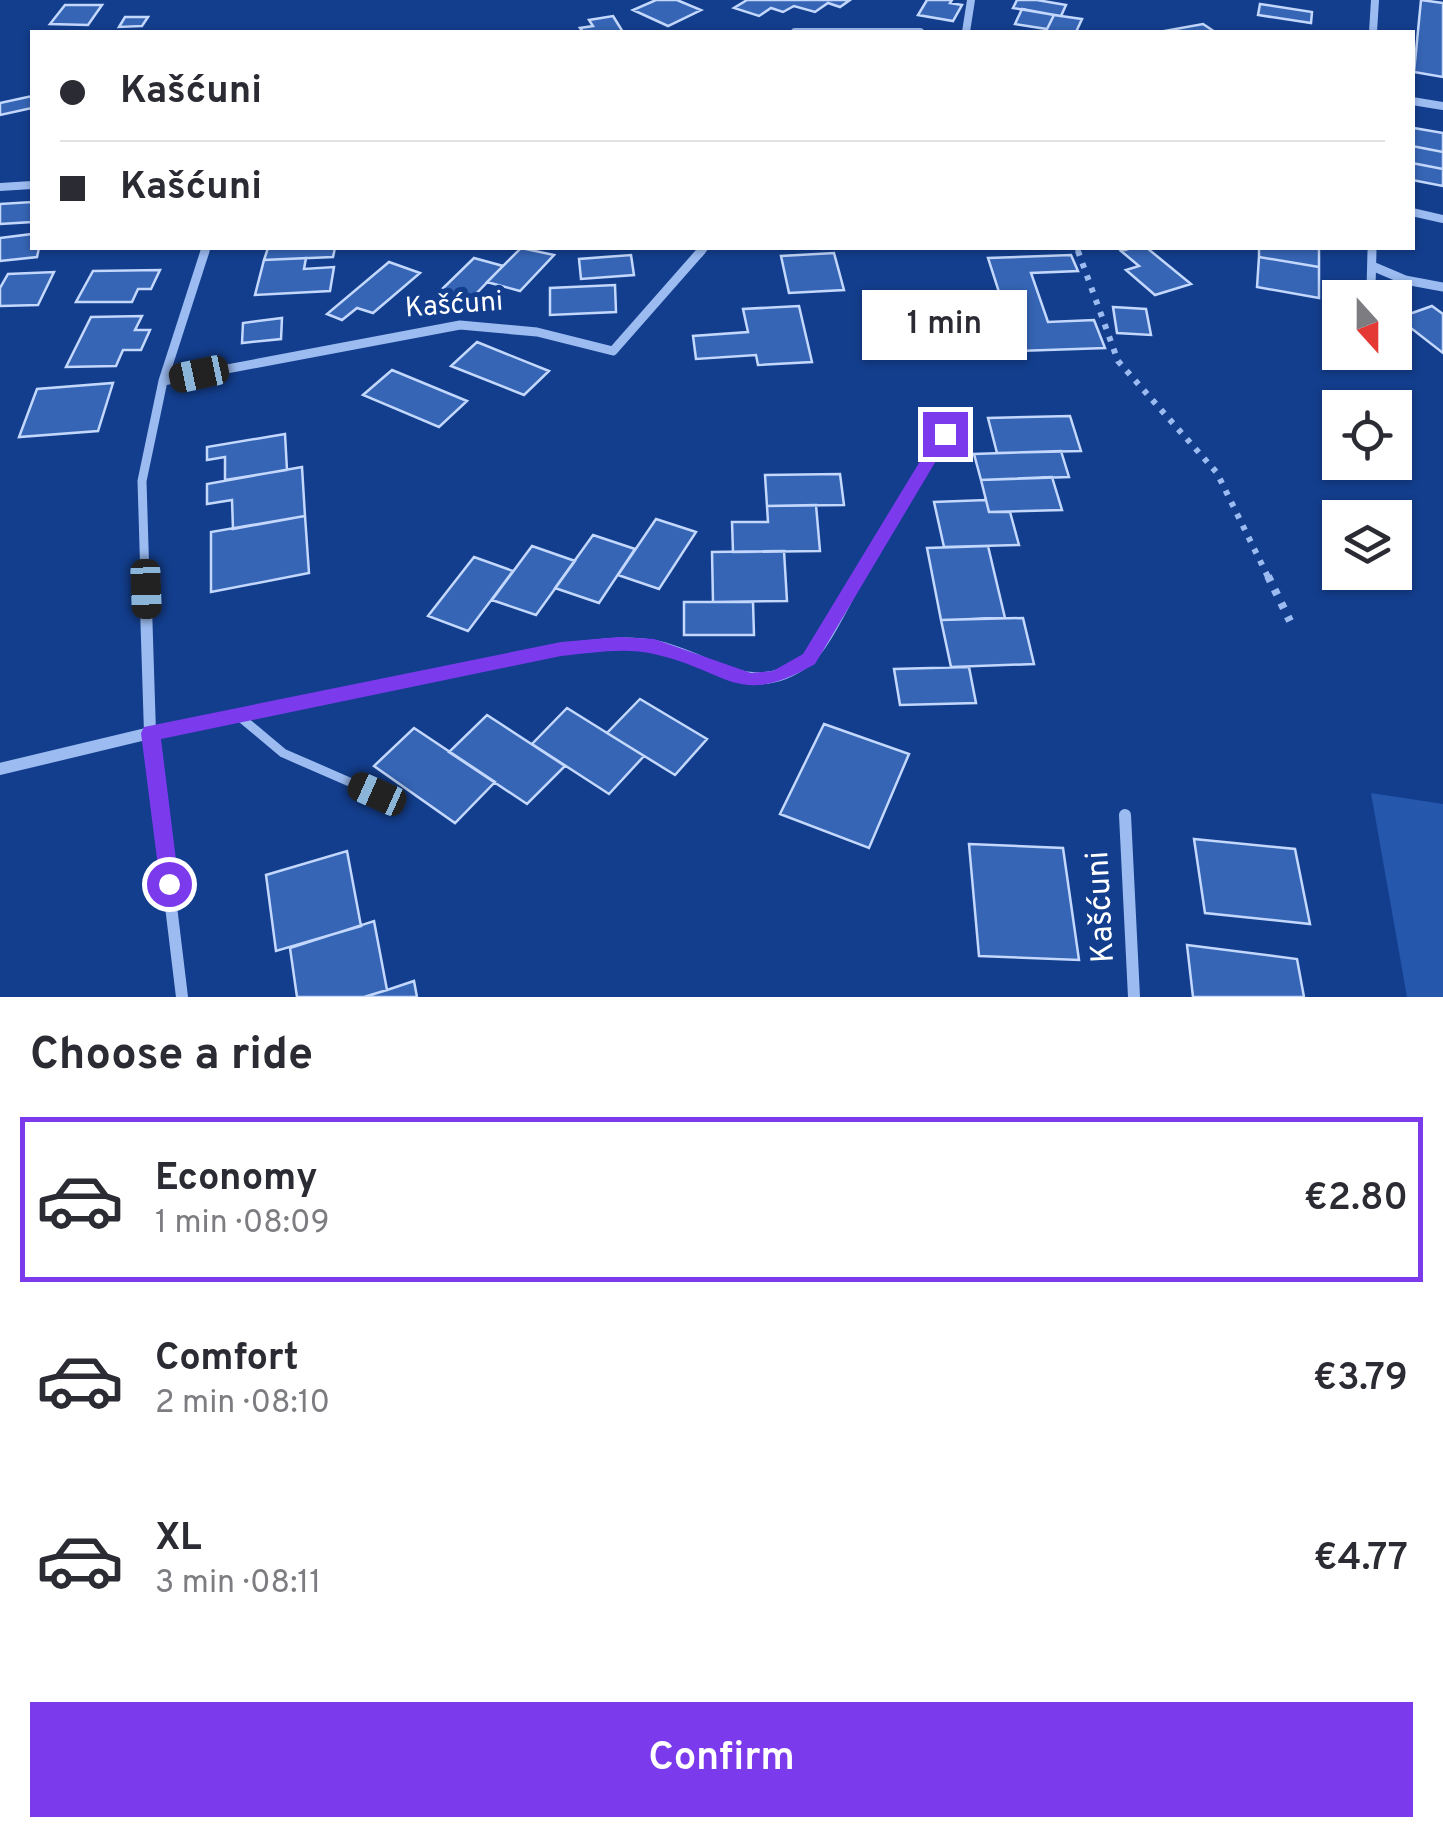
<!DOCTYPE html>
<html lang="en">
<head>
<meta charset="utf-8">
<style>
  body { margin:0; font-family:Overpass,sans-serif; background:#f7f7f7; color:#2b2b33; height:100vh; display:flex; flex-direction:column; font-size:38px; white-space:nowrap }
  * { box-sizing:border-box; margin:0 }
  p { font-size:32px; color:#7c7c81 }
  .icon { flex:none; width:55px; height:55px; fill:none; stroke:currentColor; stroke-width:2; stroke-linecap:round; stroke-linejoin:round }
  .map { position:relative; height:997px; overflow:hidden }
  .drawer { display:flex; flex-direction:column; background:#fff; flex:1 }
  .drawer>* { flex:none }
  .hud { position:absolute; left:30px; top:30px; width:1385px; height:220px; border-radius:0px; box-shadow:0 2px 8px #0004; display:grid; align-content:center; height:220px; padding:0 30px; background:#fff }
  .needle { width:65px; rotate:159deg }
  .tools { position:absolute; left:1322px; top:280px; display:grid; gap:20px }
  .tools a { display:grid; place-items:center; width:90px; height:90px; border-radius:0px; background:#fff; box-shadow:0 2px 8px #0004; font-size:50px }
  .end { position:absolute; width:45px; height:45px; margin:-22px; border:12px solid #7c3aed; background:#fff; box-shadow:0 0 0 5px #fff }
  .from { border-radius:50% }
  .bubble { position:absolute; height:70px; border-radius:0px; background:#fff; box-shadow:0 2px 8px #0004; font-size:32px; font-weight:600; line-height:70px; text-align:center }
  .car { position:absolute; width:30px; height:60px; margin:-30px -15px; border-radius:12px; box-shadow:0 0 8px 2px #0007; background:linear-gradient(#222 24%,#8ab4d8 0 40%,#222 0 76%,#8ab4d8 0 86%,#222 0) }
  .hud b { display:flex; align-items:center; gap:35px; height:95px; font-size:38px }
  .hud b+b { border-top:2px solid #e1e1e2 }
  .hud i { width:25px; height:25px; background:#2b2b33 }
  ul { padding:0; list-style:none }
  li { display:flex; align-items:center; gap:30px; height:165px; margin:0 20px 15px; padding:0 10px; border:5px solid transparent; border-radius:0px }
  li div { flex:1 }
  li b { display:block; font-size:38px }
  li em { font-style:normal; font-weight:600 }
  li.current { border-color:#7c3aed }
  li>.icon { width:90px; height:90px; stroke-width:1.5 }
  h2 { padding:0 30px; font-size:45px; line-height:120px }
  .action { display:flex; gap:20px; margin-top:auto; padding:20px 30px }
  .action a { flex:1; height:115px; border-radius:0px; background:#7c3aed; color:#fff; font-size:40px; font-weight:600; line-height:115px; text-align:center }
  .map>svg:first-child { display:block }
  .green { fill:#2557ad }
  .building { fill:#3665b5; stroke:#c3d8fc; stroke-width:2.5 }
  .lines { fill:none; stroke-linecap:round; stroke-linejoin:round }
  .path-far2 { stroke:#9cbcf1; stroke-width:5; stroke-dasharray:4 5; stroke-linecap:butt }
  .path-far1 { stroke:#9cbcf1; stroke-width:6; stroke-dasharray:5 8; stroke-linecap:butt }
  .path { stroke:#9cbcf1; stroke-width:8; stroke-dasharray:6 9; stroke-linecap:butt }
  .service { stroke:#9cbcf1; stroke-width:9 }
  .minor-far2 { stroke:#9cbcf1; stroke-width:8 }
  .minor-far1 { stroke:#9cbcf1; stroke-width:9 }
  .minor { stroke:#9cbcf1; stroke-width:12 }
  .route { fill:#7c3aed }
  .labels { text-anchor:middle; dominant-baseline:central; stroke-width:10; stroke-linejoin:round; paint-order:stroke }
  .street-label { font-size:28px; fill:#fff; stroke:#133e8d }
  .near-street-label { font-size:32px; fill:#fff; stroke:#133e8d }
</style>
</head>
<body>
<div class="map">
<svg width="1443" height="997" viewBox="0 0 1443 997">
  <rect width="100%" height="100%" fill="#133e8d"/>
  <path class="green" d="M1371 793 1443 804V997H1407Z"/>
  <path class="building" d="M656 0H677L701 10 668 26 633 10Z
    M747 0H850L840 7 828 3 815 12 794 6 783 12 771 8 759 16 734 8Z
    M927 0H952L950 3 962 5 953 21 918 15Z
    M1017 0H1037L1066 5 1061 16 1013 8Z
    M1421 0 1443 3V77L1414 72Z
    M1260 4 1312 12 1311 23 1258 15Z
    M65 5H102L88 25 50 24Z
    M1022 9 1054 15 1047 29 1015 24Z
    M1054 15 1082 19 1076 32 1046 31Z
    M613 16 623 32H583L580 28 593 26 589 20Z
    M125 17H148L142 26 119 27Z
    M1203 24 1215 32H1159Z
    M32 96V108L0 115V103Z
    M1414 128 1443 133V152L1412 146Z
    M1412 146 1443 152V169L1412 163Z
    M1412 163 1443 169V186L1412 180Z
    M32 202V222L0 224V204Z
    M32 234V248H39L37 257 0 261V238Z
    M268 248H335L333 257 264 260Z
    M521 248 554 255 520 291 487 282Z
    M1132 248H1147L1191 284 1155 295 1126 270 1139 266 1121 251Z
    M1259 248H1319V267L1259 257Z
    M834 253 844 290 789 293 781 256Z
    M631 255 634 275 581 279 579 259Z
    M1071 255 1078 271 1031 273 1048 322 1094 320 1105 348 1018 351 988 258Z
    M1259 257 1319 267V298L1257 287Z
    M306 258 304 269 334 267 330 291 255 295 264 260Z
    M474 258 503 266 463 307 433 298Z
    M389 262 420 273 373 313 357 308 342 320 327 314Z
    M160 270 151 289H138L132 302H76L93 271Z
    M54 272 38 305 0 306V288L8 274Z
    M615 285 616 312 550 315V288Z
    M799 306 812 362 758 365 756 355 696 359 693 336 748 332 743 309Z
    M1432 306 1443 314V353L1398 318Z
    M1113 307 1146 309 1151 335 1117 333Z
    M142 316 135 330H150L141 350H123L116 366 66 367 91 317Z
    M282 318 281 339 242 343 243 323Z
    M477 342 549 371 524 395 451 366Z
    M392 370 467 401 439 427 363 395Z
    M113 383 98 431 19 437 37 389Z
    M1070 416 1081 451 997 453 988 418Z
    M285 434 287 470 225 480V457L207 460V447Z
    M1061 451 1069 477 981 480 974 454Z
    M302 467 305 516 233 529 232 500 207 504V484Z
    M840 474 844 505 767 506 765 475Z
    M1052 477 1062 510 989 512 981 480Z
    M986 500 989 512H1010L1019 545 944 547 934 502Z
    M816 505 820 551 733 552 732 522H768L767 506Z
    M305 516 309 573 211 592V532Z
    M656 519 696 532 659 589 618 575Z
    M593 535 635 549 599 603 555 588Z
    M532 546 575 561 536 615 492 600Z
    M988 546 1005 618 941 620 927 548Z
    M784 551 787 601 713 602 712 552Z
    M474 557 513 571 468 631 428 616Z
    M684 602H753L754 635H684Z
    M1023 618 1034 664 951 667 941 620Z
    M969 667 976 703 900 705 894 669Z
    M640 699 707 739 675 775 607 733Z
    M567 708 644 756 609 794 532 744Z
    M487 715 565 766 527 804 449 752Z
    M824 724 909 754 869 848 780 814Z
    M414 728 495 782 455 823 374 766Z
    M1194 839 1295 849 1310 924 1205 913Z
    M969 844 1063 848 1079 960 979 956Z
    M347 851 361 926 276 951 266 875Z
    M374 921 387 990 364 997H297L290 948Z
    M1187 945 1297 959 1304 997H1193Z
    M414 981 417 997H364L387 990Z"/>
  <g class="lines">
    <path class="path-far2" d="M1077 248 1079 254"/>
    <path class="path-far1" d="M1078 251 1118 361 1217 473 1269 579"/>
    <path class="path" d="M1268 576 1290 621"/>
    <path class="service" d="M240 717 283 753 377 794"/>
    <path class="minor-far2" d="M795 32H920
      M966 32 971 0
      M1373 32 1375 0
      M1412 101 1443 106
      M0 187 32 185
      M1412 212 1443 219
      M204 254 206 248
      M699 254 704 248
      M1372 254V248"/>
    <path class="minor-far1" d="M1372 266 1405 280 1443 287
      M1371 288 1372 251
      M163 381 460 325 537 332 613 351 701 251
      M145 579 142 481 163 381 205 251
      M857 579 945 434"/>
    <path class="minor" d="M145 576 150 733 182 997
      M0 769 150 733 561 649C591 646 624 640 654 646 710 657 750 703 806 661 824 647 846 598 859 576
      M1125 815 1134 997"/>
  </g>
  <path class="route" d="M945 429 952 434 815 664C737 709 730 671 654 654 624 647 591 653 561 656L161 739 179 884 169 893 161 890 141 733 144 727 561 642 619 637 654 639 751 673 773 671 803 654 939 430Z"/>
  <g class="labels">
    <g class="street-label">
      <text transform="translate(454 306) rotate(-4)">Kašćuni</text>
    </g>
    <g class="near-street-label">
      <text transform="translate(1102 907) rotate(-93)">Kašćuni</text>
    </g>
  </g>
</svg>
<div class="tools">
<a><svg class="needle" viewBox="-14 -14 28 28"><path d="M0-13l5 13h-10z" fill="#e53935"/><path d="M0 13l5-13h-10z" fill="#7c7c81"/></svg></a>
<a><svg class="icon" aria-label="locate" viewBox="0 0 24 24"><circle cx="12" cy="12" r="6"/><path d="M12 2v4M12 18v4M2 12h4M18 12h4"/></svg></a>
<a><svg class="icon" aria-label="layers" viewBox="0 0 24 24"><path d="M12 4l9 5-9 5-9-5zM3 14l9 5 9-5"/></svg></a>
</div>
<i class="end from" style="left:169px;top:884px"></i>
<i class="end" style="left:945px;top:434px"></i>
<div class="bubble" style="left:862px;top:290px;width:165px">1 min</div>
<i class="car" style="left:199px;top:374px;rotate:258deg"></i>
<i class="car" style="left:146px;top:589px;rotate:178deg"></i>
<i class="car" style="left:377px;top:794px;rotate:294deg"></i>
<div class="hud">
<b><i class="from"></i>Kašćuni</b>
<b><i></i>Kašćuni</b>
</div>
</div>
<section class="drawer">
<h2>Choose a ride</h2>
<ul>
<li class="current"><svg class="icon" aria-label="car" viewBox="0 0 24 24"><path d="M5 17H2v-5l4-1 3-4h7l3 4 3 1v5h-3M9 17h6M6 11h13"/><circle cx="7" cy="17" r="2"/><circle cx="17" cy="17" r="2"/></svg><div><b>Economy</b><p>1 min · 08:09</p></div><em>€2.80</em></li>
<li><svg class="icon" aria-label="car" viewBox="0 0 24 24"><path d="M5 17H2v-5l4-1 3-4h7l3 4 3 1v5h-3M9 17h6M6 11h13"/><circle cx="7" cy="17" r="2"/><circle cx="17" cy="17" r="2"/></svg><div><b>Comfort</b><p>2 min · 08:10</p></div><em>€3.79</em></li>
<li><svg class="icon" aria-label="car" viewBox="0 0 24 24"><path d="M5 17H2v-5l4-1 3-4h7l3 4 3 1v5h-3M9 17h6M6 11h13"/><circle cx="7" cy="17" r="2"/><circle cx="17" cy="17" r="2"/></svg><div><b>XL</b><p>3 min · 08:11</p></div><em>€4.77</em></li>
</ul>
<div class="action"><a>Confirm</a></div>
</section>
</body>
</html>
